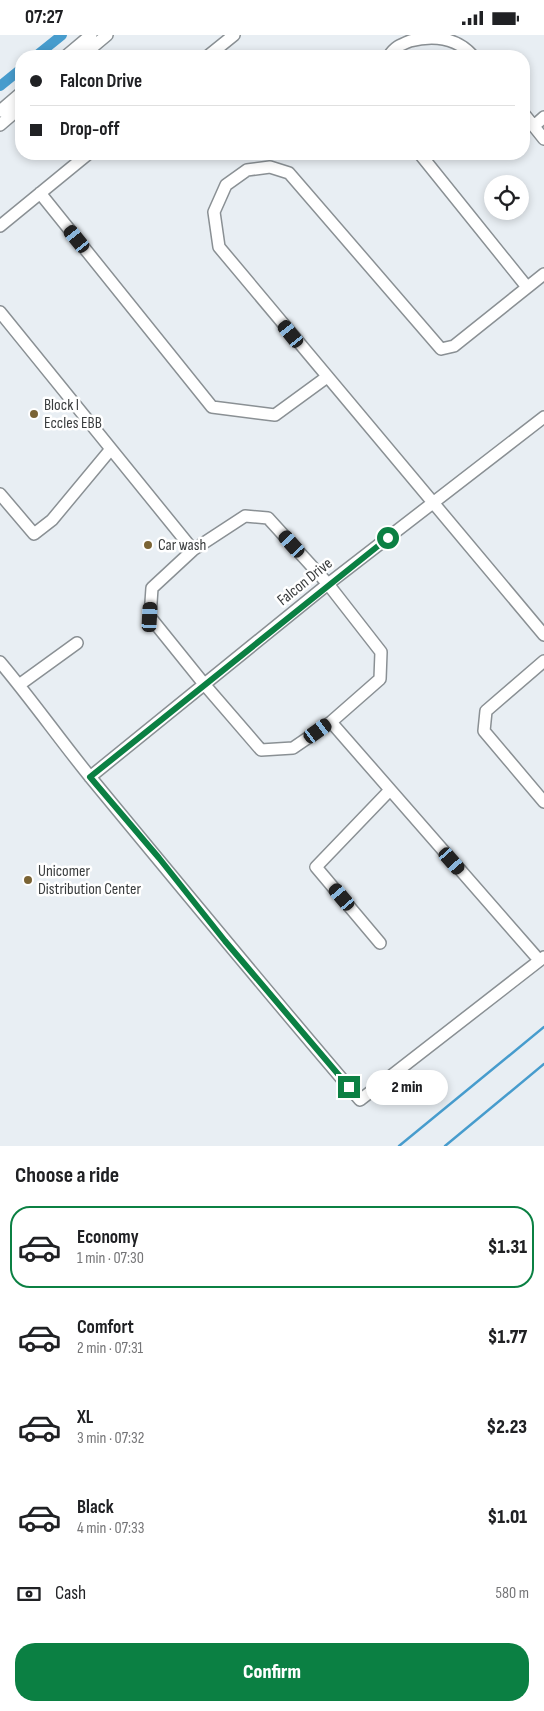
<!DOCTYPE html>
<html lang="en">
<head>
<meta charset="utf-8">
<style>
  body { margin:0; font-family:"Sofia Sans Condensed",sans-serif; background:#f2f2f2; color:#202124; height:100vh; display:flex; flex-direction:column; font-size:19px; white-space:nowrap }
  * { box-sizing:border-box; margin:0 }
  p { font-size:16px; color:#757577 }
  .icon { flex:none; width:28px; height:28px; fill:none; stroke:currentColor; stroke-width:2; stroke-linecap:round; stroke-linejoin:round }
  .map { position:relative; height:1111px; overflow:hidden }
  .side { display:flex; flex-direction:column; background:#fff; flex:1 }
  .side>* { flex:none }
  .hud { position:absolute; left:15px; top:15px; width:515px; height:110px; border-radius:20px; box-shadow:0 2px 8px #0003; display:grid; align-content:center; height:110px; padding:0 15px; background:#fff }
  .fabs { position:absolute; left:484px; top:140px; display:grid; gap:10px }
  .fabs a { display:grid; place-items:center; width:45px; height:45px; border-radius:50%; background:#fff; box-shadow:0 2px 8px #0003; font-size:25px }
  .end { position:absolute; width:22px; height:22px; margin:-11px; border:6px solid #0b8043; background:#fff; box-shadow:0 0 0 2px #fff }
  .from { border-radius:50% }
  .bubble { position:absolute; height:35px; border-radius:18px; background:#fff; box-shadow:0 2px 8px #0003; font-size:16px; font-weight:800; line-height:35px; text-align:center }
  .car { position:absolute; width:15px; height:30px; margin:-15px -8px; border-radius:6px; box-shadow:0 0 4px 1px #0007; background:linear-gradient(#222 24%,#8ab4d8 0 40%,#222 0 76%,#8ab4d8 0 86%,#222 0) }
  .hud b { display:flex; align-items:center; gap:18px; height:48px; font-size:19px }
  .hud b+b { border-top:1px solid #e0e0e0 }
  .hud i { width:12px; height:12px; background:#202124 }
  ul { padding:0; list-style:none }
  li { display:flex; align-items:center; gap:15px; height:82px; margin:0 10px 8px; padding:0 5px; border:2px solid transparent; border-radius:20px }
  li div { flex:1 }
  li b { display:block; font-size:19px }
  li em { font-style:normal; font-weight:800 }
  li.current { border-color:#0b8043 }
  li>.icon { width:45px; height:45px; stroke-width:1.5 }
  h2 { padding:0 15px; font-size:22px; line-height:60px }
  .pay { display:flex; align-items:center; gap:12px; height:55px; padding:0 15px; font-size:19px }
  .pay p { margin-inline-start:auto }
  .button { display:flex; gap:10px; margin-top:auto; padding:10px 15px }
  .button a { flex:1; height:58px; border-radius:20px; background:#0b8043; color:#fff; font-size:20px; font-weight:800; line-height:58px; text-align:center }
  .status { display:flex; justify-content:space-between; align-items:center; height:35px; padding:0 25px; background:#fff; direction:ltr }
  .status svg { height:14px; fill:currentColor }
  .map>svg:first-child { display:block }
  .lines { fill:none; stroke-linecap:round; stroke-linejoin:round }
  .stream { stroke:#479ccd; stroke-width:2.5 }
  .canal { stroke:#479ccd; stroke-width:10 }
  .minor-casing { stroke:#8a9094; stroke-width:14 }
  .minor { stroke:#fff; stroke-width:11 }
  .route { stroke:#0b8043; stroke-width:6 }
  .poi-dot { fill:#7a6334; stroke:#fff; stroke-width:2 }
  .labels { text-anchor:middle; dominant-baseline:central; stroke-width:5; stroke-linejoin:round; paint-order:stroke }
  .poi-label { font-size:16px; fill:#393c3d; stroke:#fff; text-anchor:start }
  .street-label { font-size:16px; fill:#393c3d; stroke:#fff }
</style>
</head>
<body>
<div class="status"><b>07:27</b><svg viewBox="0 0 49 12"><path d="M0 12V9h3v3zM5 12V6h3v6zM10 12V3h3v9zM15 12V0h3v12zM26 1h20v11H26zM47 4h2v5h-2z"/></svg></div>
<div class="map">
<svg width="544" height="1111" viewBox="0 0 544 1111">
  <rect width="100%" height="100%" fill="#e8eef3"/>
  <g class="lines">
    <path class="stream" d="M399 1111 544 992
      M445 1111 544 1029"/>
    <path class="canal" d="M36 21 62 0
      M0 51 21 34"/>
    <defs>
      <path id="minor" d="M66 21 91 0
        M82 21 107 0
        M208 21 234 0
        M389 21C395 12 400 10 410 6 434 0 456 2 473 21
        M0 76 21 58
        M524 79 544 104
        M0 90 21 72
        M534 91 544 82
        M420 119 527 252
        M40 158 212 372 275 380 327 342
        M0 191 88 119
        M544 239 454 311 441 314 289 138 270 132 247 135 226 150 214 177 219 212 544 600
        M0 277 193 515
        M0 459 34 499 52 485 111 414
        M245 481 268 483 328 549 381 617 380 644 331 687 293 713 261 715 204 649 150 582 152 553 193 515Z
        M544 626 486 676 484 696 544 767
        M0 627C32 665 60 705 91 743 180 851 269 959 360 1065L544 922
        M19 650 77 608
        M331 687 539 925
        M90 742 328 549 544 382
        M380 908 316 832 390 755"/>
    </defs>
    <use href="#minor" class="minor-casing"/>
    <use href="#minor" class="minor"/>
  </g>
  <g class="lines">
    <path class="route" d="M349 1052 225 906 159 823 90 742 388 503"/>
  </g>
  <g class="poi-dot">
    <circle cx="34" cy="379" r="5"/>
    <circle cx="148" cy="510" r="5"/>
    <circle cx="28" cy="845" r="5"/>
  </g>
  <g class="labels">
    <g class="poi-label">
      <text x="44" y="370">Block I<tspan x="44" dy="18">Eccles EBB</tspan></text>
      <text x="158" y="510">Car wash</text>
      <text x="38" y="836">Unicomer<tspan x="38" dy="18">Distribution Center</tspan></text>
    </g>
    <g class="street-label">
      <text transform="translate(305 547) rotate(-39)">Falcon Drive</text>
    </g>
  </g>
</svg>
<div class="fabs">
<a><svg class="icon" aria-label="locate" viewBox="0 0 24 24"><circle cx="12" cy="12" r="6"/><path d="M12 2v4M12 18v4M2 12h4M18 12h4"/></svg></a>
</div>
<i class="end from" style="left:388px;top:503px"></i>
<i class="end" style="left:349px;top:1052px"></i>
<div class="bubble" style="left:366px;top:1035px;width:82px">2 min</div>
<i class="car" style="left:77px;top:204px;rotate:321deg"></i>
<i class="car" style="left:291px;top:299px;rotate:321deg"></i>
<i class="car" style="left:292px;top:509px;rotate:318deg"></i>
<i class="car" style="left:150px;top:582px;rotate:3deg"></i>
<i class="car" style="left:318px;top:696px;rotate:54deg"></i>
<i class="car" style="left:452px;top:826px;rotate:139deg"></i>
<i class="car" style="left:342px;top:862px;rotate:320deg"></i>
<div class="hud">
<b><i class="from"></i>Falcon Drive</b>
<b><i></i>Drop-off</b>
</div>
</div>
<section class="side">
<h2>Choose a ride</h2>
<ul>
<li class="current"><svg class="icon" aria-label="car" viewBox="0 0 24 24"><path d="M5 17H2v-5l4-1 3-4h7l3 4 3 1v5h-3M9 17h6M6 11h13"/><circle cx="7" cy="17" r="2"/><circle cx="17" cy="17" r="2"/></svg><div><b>Economy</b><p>1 min · 07:30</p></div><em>$1.31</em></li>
<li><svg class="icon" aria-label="car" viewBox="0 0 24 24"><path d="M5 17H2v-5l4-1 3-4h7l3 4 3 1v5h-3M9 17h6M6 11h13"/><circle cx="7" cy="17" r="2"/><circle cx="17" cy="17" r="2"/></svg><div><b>Comfort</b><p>2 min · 07:31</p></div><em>$1.77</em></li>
<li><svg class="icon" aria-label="car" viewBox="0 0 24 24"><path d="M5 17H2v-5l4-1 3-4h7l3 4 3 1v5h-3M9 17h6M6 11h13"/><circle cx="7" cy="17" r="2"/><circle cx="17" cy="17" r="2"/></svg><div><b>XL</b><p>3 min · 07:32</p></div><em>$2.23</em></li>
<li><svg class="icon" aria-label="car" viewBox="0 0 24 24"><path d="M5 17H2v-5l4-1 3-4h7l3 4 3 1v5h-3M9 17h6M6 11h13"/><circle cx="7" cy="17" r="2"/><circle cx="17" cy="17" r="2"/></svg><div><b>Black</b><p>4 min · 07:33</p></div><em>$1.01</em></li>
</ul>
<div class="pay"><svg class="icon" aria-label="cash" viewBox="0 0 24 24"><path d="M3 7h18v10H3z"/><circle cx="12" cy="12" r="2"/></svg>Cash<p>580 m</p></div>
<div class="button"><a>Confirm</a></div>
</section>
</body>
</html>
